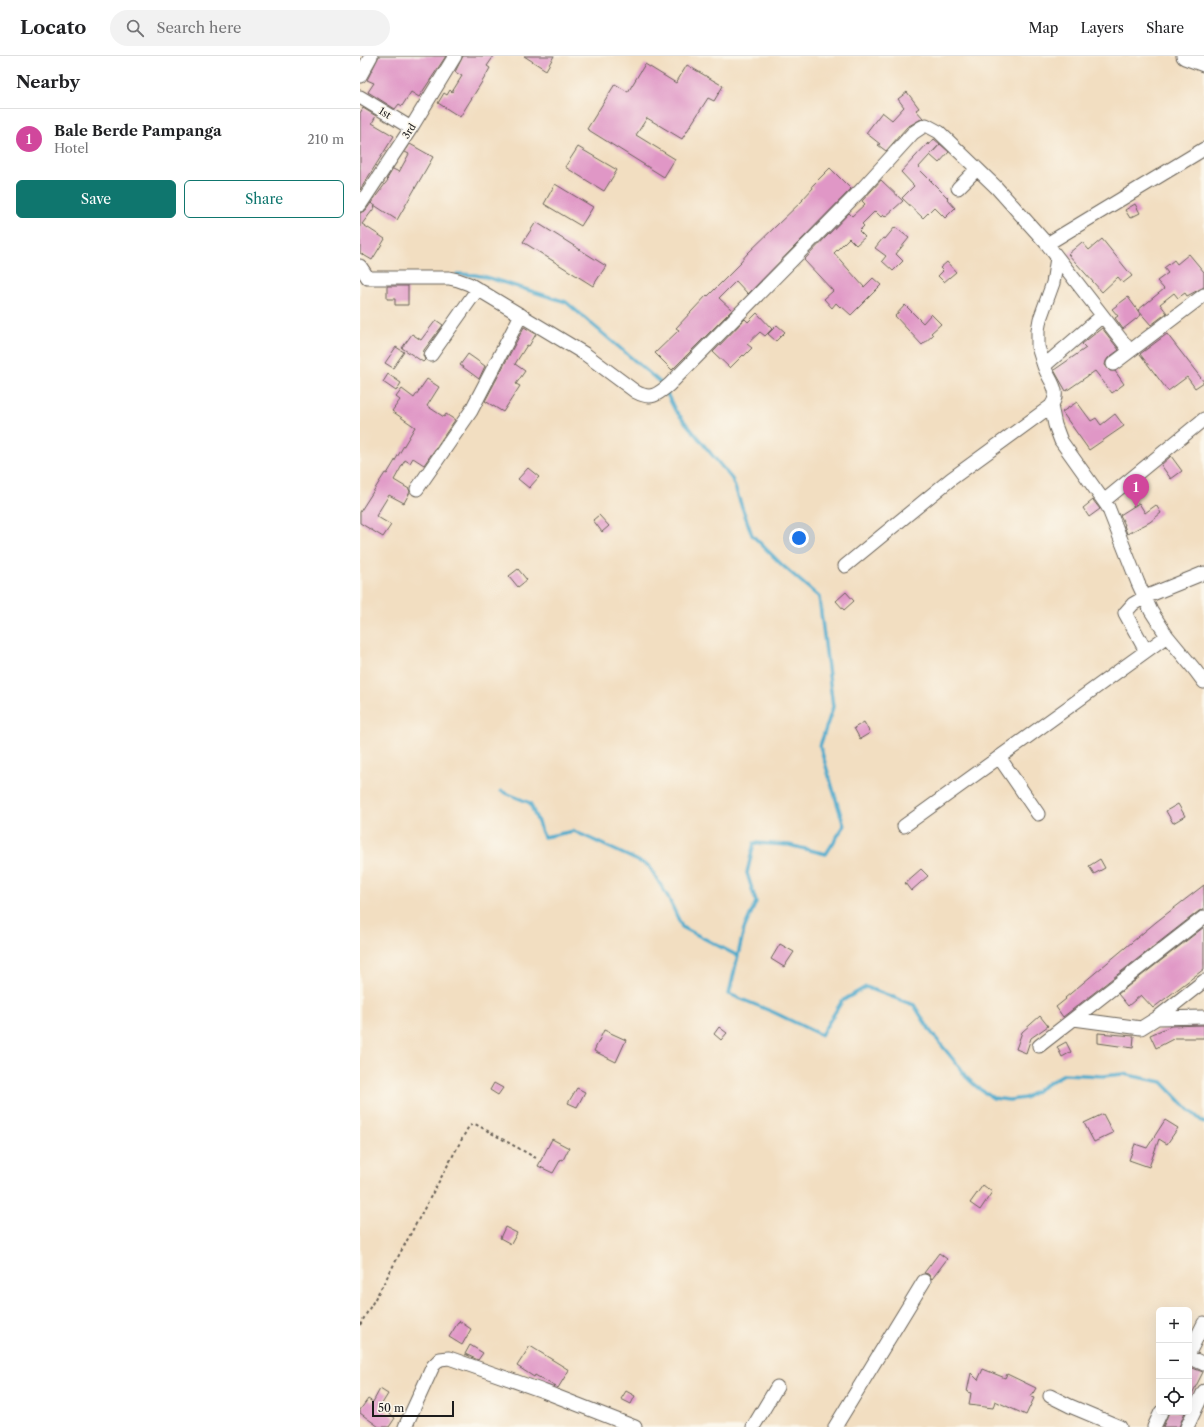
<!DOCTYPE html>
<meta charset="utf-8">
<style>
body{margin:0;font-family:"Libre Caslon Text",serif;background:#f2f2f2;color:#202124}
.controls{position:absolute;right:12px;bottom:12px;display:grid;overflow:hidden;border-radius:6px;box-shadow:0 4px 16px #0002}
.controls button{width:36px;height:36px;display:grid;place-items:center;padding:0;border:0;border-bottom:1px solid #e0e0e0;background:#fff;color:#202124;font:20px sans-serif}
.scale{position:absolute;left:12px;bottom:10px;width:82px;box-sizing:border-box;padding-left:4px;border:2px solid #1c1c1c;border-top:0;font-size:11px;line-height:14px;white-space:nowrap;color:#1c1c1c;-webkit-text-stroke:3px #fbf7ec;paint-order:stroke}
.you{position:absolute;left:439px;top:482px;width:14px;height:14px;margin:-10px;border:3px solid #fff;border-radius:50%;background:#1a73e8;box-shadow:0 0 0 6px #1a73e833}
.badge{display:grid;place-items:center;width:26px;height:26px;border-radius:50%;background:#0f766e;color:#fff;font-size:13px;font-weight:700}
.pin{position:absolute;translate:-50% -33px;filter:drop-shadow(0 1px 2px #0008)}
.pin::after{content:'';position:absolute;top:21px;width:14px;height:12px;background:inherit;clip-path:polygon(0 0,100% 0,50% 100%)}
.list{margin:0;padding:0;list-style:none}
h2{display:flex;justify-content:space-between;align-items:center;height:52px;margin:0;padding:0 16px;font-size:17px}
h2 small{font-size:13px;font-weight:400;color:#757577}
.list li{display:grid;grid-template-columns:26px 1fr auto;gap:12px;align-items:center;box-sizing:border-box;height:60px;padding:0 16px;border-top:1px solid #e0e0e0}
.list b{display:block;font-size:15px;white-space:nowrap}
.list p{margin:0;font-size:13px;white-space:nowrap;color:#757577}
.list em{font-size:13px;font-style:normal;color:#757577}
.actions{display:flex;gap:8px;padding:12px 16px}
.actions a{flex:1;padding:9px 0;border:1px solid #0f766e;border-radius:6px;text-align:center;font-size:14px;color:#0f766e}
.actions .main{background:#0f766e;color:#fff}
.icon{flex:none;width:22px;height:22px;fill:none;stroke:currentColor;stroke-width:2;stroke-linecap:round;stroke-linejoin:round}
.map{position:relative;flex:none;width:844px;height:1371px;overflow:hidden}
header{display:flex;align-items:center;gap:24px;box-sizing:border-box;height:56px;padding:0 20px;background:#fff;border-bottom:1px solid #e0e0e0}
header strong{font-size:19px}
nav{display:flex;gap:22px;margin-inline-start:auto;font-size:14px}
.search{width:280px;height:36px;background:#f2f2f2;display:flex;align-items:center;gap:10px;box-sizing:border-box;padding:0 14px;border-radius:22px;color:#757577;font-size:15px}
main{display:flex}
aside{flex:1;background:#fff}
.map>svg:first-child{display:block}
</style>
<header>
<strong>Locato</strong>
<div class="search"><svg class="icon" aria-label="search" viewBox="0 0 24 24"><circle cx="10" cy="10" r="6"/><path d="M15 15l6 6"/></svg>Search here</div>
<nav><a>Map</a><a>Layers</a><a>Share</a></nav>
</header>
<main>
<aside>
<h2>Nearby<small></small></h2>
<ul class="list">
<li><span class="badge" style="background:#d1479c">1</span><div><b>Bale Berde Pampanga</b><p>Hotel</p></div><em>210 m</em></li>
</ul>
<div class="actions"><a class="main">Save</a><a>Share</a></div>
</aside>
<div class="map">
<svg width="844" height="1371" viewBox="0 0 844 1371">
<rect width="100%" height="100%" fill="#fbf7ec"/>
<filter id="ink" filterUnits="userSpaceOnUse"><feTurbulence type="fractalNoise" baseFrequency=".025" numOctaves="2"/><feDisplacementMap in="SourceGraphic" scale="8" xChannelSelector="R" yChannelSelector="G"/><feConvolveMatrix kernelMatrix="1 2 1 2 8 2 1 2 1" color-interpolation-filters="sRGB"/></filter>
<filter id="wash" filterUnits="userSpaceOnUse"><feTurbulence type="fractalNoise" baseFrequency=".012" numOctaves="4" result="noise"/><feDisplacementMap in="SourceGraphic" scale="16" xChannelSelector="R" yChannelSelector="G"/><feGaussianBlur stdDeviation="0.9" result="paint"/><feColorMatrix in="noise" values="0 0 0 0 0 0 0 0 0 0 0 0 0 0 0 0 0 1.4 0 .05"/><feComposite in="paint" operator="in"/></filter>
<g filter="url(#wash)">
<rect width="100%" height="100%" fill="#f2dec1"/>
<g fill="none" stroke-linecap="round" stroke-linejoin="round">
<path stroke="#4faacc" stroke-width="3.5" d="M97,218l18,1 11,2 80,25 96,82 1,2
M306,336l9,18 57,69 20,56 30,30 37,32 14,110 -13,39 24,80 -18,28 -37,-9 -35,-2 -7,30 9,29 -12,27 -15,65 44,18 48,23 21,-34 24,-14 48,18 17,27 25,31 10,14 12,11 15,10 16,2 16,-2 25,-16 14,-8 39,2 20,-2 39,8 26,27 16,14
M141,735l29,12 14,34 30,-6 75,35 19,31 14,30 56,29"/>
</g>
<g id="blocks">
<path fill="#e097c6" d="M19,0h67l-27,41 -8,-5 -9,14 -3,-2 -4,5 -27,-17 6,-9 -7,-3z
M103,0h31l-7,10 3,2 -5,9 -25,40 -22,-14 6,-10 3,2 3,-5 2,2 10,-16 -7,-4z
M164,0h30l-8,14z
M285,8l31,19 11,-18 36,21 -9,15 -6,-3 -26,41 -35,-21 -11,17 39,24 -11,18 -77,-48 28,-45 13,8z
M547,36l12,16 -3,2 7,8 -16,9 -21,24 -8,-6 2,-1 -14,-11 16,-21 10,8 12,-13 -6,-8z
M3,52l13,8 -4,7 22,13 -34,54v-77z
M574,83l6,5 -22,24 30,30 -1,1 8,9 -10,10 -11,-11 -11,11 -21,-20 12,-12 -13,-14 27,-29 1,2z
M50,88l23,13 -36,63 -26,-17 17,-23 -1,-1 6,-10 6,3 10,-18 -4,-2z
M580,88l9,8 -10,11 -9,-8z
M218,91l39,23 -13,21 -39,-24z
M470,112l21,21 -103,105 -12,-13 -17,17 13,12 -60,60 -17,-17 24,-23 -3,-2 31,-33 1,1 33,-33 -1,-1 8,-9 55,-53h-1l11,-12 -1,-2z
M521,124l22,21 -18,16 -2,-2 -2,2 -6,-6 -13,13 2,2 -5,5 6,6 -9,8 -7,-7 -15,15 30,34 9,-9 8,7 -30,30 -10,-9 -1,1 -4,-4 -4,5 -8,-9 9,-8 -29,-31 45,-47 3,3 13,-12 -3,-3z
M195,128l38,23 -12,19 -37,-22z
M11,147l4,4 -13,17 23,15 -13,21 -12,-7v-40l6,-3z
M775,148l5,9 -10,5 -5,-8z
M176,166l70,44 -13,20 -70,-44z
M535,171l14,11 -13,16 7,7 -10,10 -11,-10 4,-5 -11,-8 8,-10 2,1z
M742,183l30,37 -9,7 -5,-6 -16,15 -34,-38 14,-12 7,8z
M829,198l15,18v15l-17,9 -2,-3 -7,5 -4,-5 -14,11 7,9 -16,12 -13,-15 26,-21 -7,-8 11,-8 -4,-5 10,-8 3,4z
M587,206l9,10 -12,10 -6,-6 5,-5 -3,-3z
M27,230h21v19h-13v-6h-8z
M768,241l13,18 -18,14 -8,-11 3,-2 -6,-7z
M545,249l18,18 8,-9 10,10 -10,9 2,2 -11,10 -27,-29z
M397,257l15,16 -7,7 -5,-4 -13,12 5,4 -8,8 -1,-1 -13,13 -17,-16 32,-33 3,3z
M76,264l7,5 -19,25 -1,5 2,5 -2,2 -21,-14 10,-14 9,6z
M417,269l8,7 -9,9 -8,-7z
M164,271l12,7 -7,12 -2,-1 -12,19 10,7 -9,13 4,2 -17,26 -18,-11z
M742,272l17,22 -11,8 -2,3 -1,4 5,6h5l9,13 -12,9 -17,-22 -29,20 -12,-21 32,-22 -4,-4z
M807,278l37,48 -9,6 -8,-11 -19,14 -28,-37z
M36,291l8,5 -11,16 -8,-5z
M108,298l17,12 -6,13 -19,-14z
M28,318l13,9 -5,8 -13,-9z
M67,323l12,8 -12,19 17,11 2,-3 9,6 -31,45 -11,-7 -3,5 -5,-3 -11,20 15,9 1,3 -6,11 -15,-8 -13,21 15,9 -8,12 -23,-14v-11l25,-39 2,1 28,-47 -23,-16 8,-11 -4,-3 6,-8 12,9z
M717,346l14,19 5,-3 5,7 14,-11 9,12 -35,24 -27,-38z
M811,400l11,15 -11,8 -10,-14z
M168,412l11,9 -10,11 -11,-9z
M733,444l7,9 -11,8 -6,-9z
M779,447l6,10 11,-8 5,8 -11,9 -23,12 -3,-9h1l-5,-10z
M239,459l10,11 -7,6 -9,-12z
M158,513l9,11 -9,7 -9,-11z
M486,536l8,9 -10,9 -8,-9z
M504,666l6,11 -10,6 -6,-11z
M818,748l7,12 -12,7 -7,-12z
M740,803l5,9 -11,6 -5,-8z
M561,813l7,7 -17,15 -6,-8z
M844,829v24l-5,2 -136,106 -7,-10 10,-8 -1,-1 91,-76z
M844,871v42l-51,39 -12,-13 -6,5v-1v1l-7,6 -10,-12z
M420,888l14,8 -10,15 -13,-8z
M680,960l8,10 -17,12 -5,15 -10,-4 6,-17z
M844,969v13h-29l-19,10 -6,-13 21,-9z
M359,971l8,6 -6,7 -7,-6z
M244,974l22,10 -10,22 -22,-11z
M738,977l36,3 -1,12 -35,-5z
M706,986l5,10 -9,5 -5,-10z
M134,1027l9,5 -5,7 -8,-5z
M217,1032l8,4 -8,15 -9,-4z
M743,1058l10,19 -19,9 -10,-19z
M805,1064l13,8 -11,16 -8,-5 -10,28 -20,-7 6,-16 12,4z
M192,1083l17,9 -6,12 -2,-1 -8,14 -15,-7z
M623,1129l9,7 -12,18 -10,-7z
M145,1171l12,6 -6,11 -11,-6z
M579,1197l8,6 -15,20 -4,-5 -4,-1z
M99,1265l12,8 -9,16 -13,-8z
M110,1289l13,8 -5,7 -13,-6z
M170,1290l39,24 -11,18 -23,-13 -1,2 -17,-11z
M830,1311l13,5 -14,28v-30z
M623,1313l22,9 2,-4 29,14 -5,9 3,1 -8,17 -31,-14 -2,7 -24,-3 2,-12 -4,-1 4,-19 7,7z
M20,1333l8,5 -8,13 15,11 -6,9h-10l-19,-14v-3l8,-11 5,3z
M266,1335l9,5 -4,8 -10,-5z
M809,1356h16l-6,15h-16z"/>
</g>
</g>
<g filter="url(#ink)">
<use href="#blocks" fill-opacity="0" stroke="#676056" stroke-width="1"/>
<g fill="none" stroke-linecap="round" stroke-linejoin="round">
<g stroke="#676056" stroke-width="15">
<path id="minor" d="M0,20l11,-20
M0,41l51,31
M598,132l19,-19
M0,149l51,-77 44,-72
M687,188l83,107
M0,210l8,12h81l9,2 11,4 116,70 51,38c15,8 21,3 33,-7l193,-196 51,-56 9,-6 4,-2 13,7 57,55 51,57 157,-95
M742,260l-58,50c5,15 18,24 7,40l4,19 6,16 47,66 30,76 13,28 16,25 28,34 9,12
M71,299l46,-65
M753,308l91,-69
M684,310l-6,-19v-17l2,-11 13,-36 4,-25
M57,433l54,-78 50,-96
M745,444l99,-81
M485,510l106,-87 100,-73
M786,595l-21,-38 8,-9 12,-7 59,-24
M639,701l39,57
M544,770l263,-190
M797,962l47,-1
M714,963l67,9 16,-10 47,-37
M679,990l165,-129
M829,1297l15,-30
M829,1301l15,7
M690,1340l20,10 50,21
M45,1371l28,-61 7,-7 9,-1 94,33 92,36
M393,1371l24,-40
M475,1371l89,-146
M794,1371l7,-15
M827,1371l17,-36"/>
</g>
<g stroke="#676056" stroke-width="19">
<path id="major" d="M825,0l19,7"/>
</g>
<path stroke="#676056" stroke-width="2" stroke-dasharray="3 3" stroke-linecap="butt" d="M0,1269l25,-44 84,-155 5,-2 3,1 59,33"/>
<use href="#minor" stroke="#fff" stroke-width="13"/>
<use href="#major" stroke="#fff" stroke-width="17"/>
</g>
</g>
<g text-anchor="middle" dominant-baseline="central" stroke-width="3.5" stroke-linejoin="round" paint-order="stroke">
<g font-size="10" fill="#1c1c1c" stroke="#fbf7ec">
<text transform="translate(25 57) rotate(32)">1st</text>
<text transform="translate(49 75) rotate(-57)">3rd</text>
</g>
</g>
</svg>
<div class="controls">
<button>+</button>
<button>−</button>
<button><svg class="icon" aria-label="locate" viewBox="0 0 24 24"><circle cx="12" cy="12" r="6"/><path d="M12 2v4M12 18v4M2 12h4M18 12h4"/></svg></button>
</div>
<div class="scale">50 m</div>
<div class="you"></div>
<div class="pin badge" style="left:776px;top:451px;background:#d1479c">1</div>
</div>
</main>
